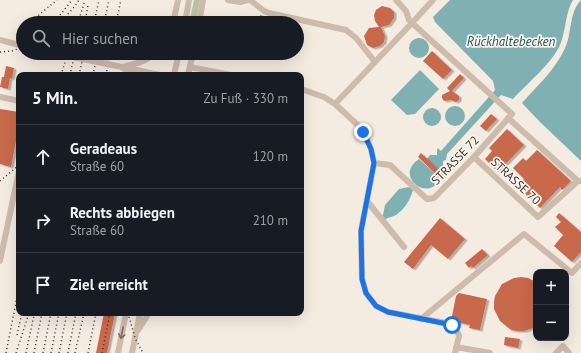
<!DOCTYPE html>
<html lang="de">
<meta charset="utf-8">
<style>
body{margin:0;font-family:"PT Sans",sans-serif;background:#20242c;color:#f1f3f6}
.controls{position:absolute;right:12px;bottom:12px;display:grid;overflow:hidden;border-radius:8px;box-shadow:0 4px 16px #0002}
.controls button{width:36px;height:36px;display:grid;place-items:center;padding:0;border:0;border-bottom:1px solid #363941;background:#171b24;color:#f1f3f6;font:20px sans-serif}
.stop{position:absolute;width:12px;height:12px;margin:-9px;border:3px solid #1a73e8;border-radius:50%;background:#fff}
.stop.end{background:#1a73e8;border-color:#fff;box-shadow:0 1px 4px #0008}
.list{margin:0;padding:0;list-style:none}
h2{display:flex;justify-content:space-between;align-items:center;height:52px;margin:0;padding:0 16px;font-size:17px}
h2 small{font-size:13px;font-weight:400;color:#9ea1a6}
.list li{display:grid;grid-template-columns:26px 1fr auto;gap:12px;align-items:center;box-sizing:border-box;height:64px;padding:0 16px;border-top:1px solid #363941}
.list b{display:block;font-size:15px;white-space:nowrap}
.list p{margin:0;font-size:13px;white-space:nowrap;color:#9ea1a6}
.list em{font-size:13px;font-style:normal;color:#9ea1a6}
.icon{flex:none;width:22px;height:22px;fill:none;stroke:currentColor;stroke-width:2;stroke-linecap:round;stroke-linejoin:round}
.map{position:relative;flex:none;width:581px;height:353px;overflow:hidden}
.search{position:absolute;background:#171b24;box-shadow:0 4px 16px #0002;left:16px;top:16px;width:288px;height:44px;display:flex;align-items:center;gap:10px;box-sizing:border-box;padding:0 14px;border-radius:22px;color:#9ea1a6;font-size:15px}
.panel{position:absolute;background:#171b24;box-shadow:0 4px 16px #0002;left:16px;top:72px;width:288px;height:244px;border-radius:8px}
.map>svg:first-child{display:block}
</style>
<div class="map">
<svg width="581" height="353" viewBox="0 0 581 353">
<defs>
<filter id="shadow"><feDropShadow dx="2.5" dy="1.5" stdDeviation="0" flood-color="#0004"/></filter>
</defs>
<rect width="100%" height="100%" fill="#f4ebe1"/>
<path fill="#b8c4a0" d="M194,0h6l-4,23h-7z"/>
<path fill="#7fb0b2" d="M450,0h123c-8,13 -7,31 -13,45 -8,18 -33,39 -47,54l-12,-4 -54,59 -1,6 -3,1v6l-3,4 -13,-12 3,-4h7v-5l1,-2 3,3 54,-61 -2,-9 -58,-59 -2,-5z
M581,0v161l-41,-39 -18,-19c15,-17 35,-35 44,-57 6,-15 3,-33 15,-46z
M409 48a10 10 0 1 1 20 0a10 10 0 1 1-20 0Z
M420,70l19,19 -24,25 -8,1 -16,-15z
M445 116a10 10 0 1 1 20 0a10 10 0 1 1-20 0Z
M423 117a9 9 0 1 1 18 0a9 9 0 1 1-18 0Z
M419,159l21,19c-11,26 -47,-2 -21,-19z
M409,187l4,3c-3,10 -8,19 -17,25 -4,2 -8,2 -12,5l-3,-4 2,-1 2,-10 14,-16z"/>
<path fill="#c8694b" filter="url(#shadow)" d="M382,6l8,2 4,4v6l-5,7 -8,2 4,9 -1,6 -4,4 -7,2 -6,-3 -3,-9 5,-8 10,-1 -4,-6 -1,-6 2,-5z
M260,15l11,3 1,5h-13z
M432,51l20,19 -9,9 -20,-18z
M98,53h10l-1,6 -7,-1z
M6,66l8,2 -2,11 -2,-1 -2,11 -8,-2 2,-10h2z
M460,74l4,4 -12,13 7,5v4l-3,2 -5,-2 -7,1 -2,-3v-3l8,-4 -3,-3z
M0,109l19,3v14l-8,41 -11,-3z
M491,114l6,5 -11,12 -6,-5z
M507,129l17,16 -26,27 -13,-13 7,-8 -3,-3z
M537,150l34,31 -9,9 -2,-3 -20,21 -23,-22 7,-7 -11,-11 10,-10 3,3z
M421,153l23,22 -3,4 -23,-22z
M559,213l22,19v20l-9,10 -18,-16 9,-11 -8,-8 6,-5 -5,-5z
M440,218l25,21 -17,20 -17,-14 -18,24 -9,-7z
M482,249l6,6 -15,13 -2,-2 -2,2 -4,-5z
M521,277l7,1 8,4v45l-12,4h-7l-6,-1 -11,-9 -6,-12v-7l1,-6 7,-12 12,-6z
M459,293l28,6 -7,31 -11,-2 1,-3 -19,-4 5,-25z
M104,313h11l-8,40h-11z
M505,337l15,2 -2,9 -14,-3z"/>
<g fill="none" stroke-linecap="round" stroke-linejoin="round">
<path stroke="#cdbbac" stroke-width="6" d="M228,0l12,2 8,-2
M250,0l14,11 5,2 77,17 10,8 19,24
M396,0l10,11 3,9 3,3 21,-23
M173,23l5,-23
M185,23l4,-23
M199,23l4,-23
M0,40l23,6
M122,67l38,8
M123,67c12,-3 24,-6 33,-14
M190,67l41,8
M123,68l9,7
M174,75l5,-22
M188,75l5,-22
M301,89l23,8 11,7 25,23 7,12 4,10 3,14 -13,68 1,48 4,14 10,13 12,6 58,11 10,5 3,8 -4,17
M0,97l19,4
M335,104l77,-81 100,91 -38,43 -40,41 -7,1 -37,-34 -16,-2
M508,118l70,63h3
M474,157l64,60 40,-36
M367,201l37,46
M0,261l19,-90
M421,319l103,-85 48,39 9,-10
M138,330l11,-17
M456,347l34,6
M118,353l8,-40
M132,353l8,-40
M556,353l7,-7 6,7"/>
<path stroke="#3b302b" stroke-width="1.5" stroke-dasharray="1 3" stroke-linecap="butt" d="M29,23l28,-23
M51,23l10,-9 11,-14
M60,23l15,-17 4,-6
M78,23l7,-23
M85,23l3,-18
M94,23l5,-23
M104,23l5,-23
M116,23l5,-23
M18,30l5,-3
M0,52l12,-1 11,-4
M61,75l7,-22
M70,75l5,-22
M79,75l5,-22
M93,75l5,-22
M106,75l4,-22
M0,181l19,-16
M128,313l7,25 8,15
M17,335l5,-22
M6,353l13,-66
M16,353l13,-40
M26,353l8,-38
M34,353l8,-40
M43,353l8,-40
M51,353l8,-40
M59,353l8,-40
M68,353l8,-40
M75,353l9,-40
M88,353l8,-40
M102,353l8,-40"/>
<path stroke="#cdbbac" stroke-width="6" d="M53,53l69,14"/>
</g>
<defs><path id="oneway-shaft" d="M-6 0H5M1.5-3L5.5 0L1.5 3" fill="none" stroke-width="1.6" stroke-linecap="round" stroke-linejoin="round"/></defs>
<use stroke="#7d6f65" href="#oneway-shaft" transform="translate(122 333) rotate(101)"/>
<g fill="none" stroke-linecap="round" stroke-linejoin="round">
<path stroke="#1a73e8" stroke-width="5" d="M363,132l8,17 3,14 -13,68 1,48 4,14 10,13 12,6 64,13"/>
</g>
<g text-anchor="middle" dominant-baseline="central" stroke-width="3.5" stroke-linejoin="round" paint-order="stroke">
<g font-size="12" fill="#3b302b" stroke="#fbf5ee">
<text transform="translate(455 160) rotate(-46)">STRASSE 72</text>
<text transform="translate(516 181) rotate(43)">STRASSE 70</text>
</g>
<g font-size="13" font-style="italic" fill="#1f5a5e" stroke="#fbf5ee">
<text x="511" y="41">Rückhaltebecken</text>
</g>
</g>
</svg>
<div class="controls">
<button>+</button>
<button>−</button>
</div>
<div class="stop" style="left:452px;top:325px"></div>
<div class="stop end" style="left:363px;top:132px"></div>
<div class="search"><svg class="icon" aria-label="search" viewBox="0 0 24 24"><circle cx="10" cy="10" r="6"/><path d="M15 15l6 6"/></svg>Hier suchen</div>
<section class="panel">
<h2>5 Min.<small>Zu Fuß · 330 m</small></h2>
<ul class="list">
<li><svg class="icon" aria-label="ahead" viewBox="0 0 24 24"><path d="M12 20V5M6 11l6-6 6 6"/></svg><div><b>Geradeaus</b><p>Straße 60</p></div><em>120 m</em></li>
<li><svg class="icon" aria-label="right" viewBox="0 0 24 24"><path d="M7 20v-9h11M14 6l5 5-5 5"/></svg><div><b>Rechts abbiegen</b><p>Straße 60</p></div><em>210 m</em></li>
<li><svg class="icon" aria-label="arrive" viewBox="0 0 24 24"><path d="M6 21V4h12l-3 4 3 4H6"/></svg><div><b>Ziel erreicht</b></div></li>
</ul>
</section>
</div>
